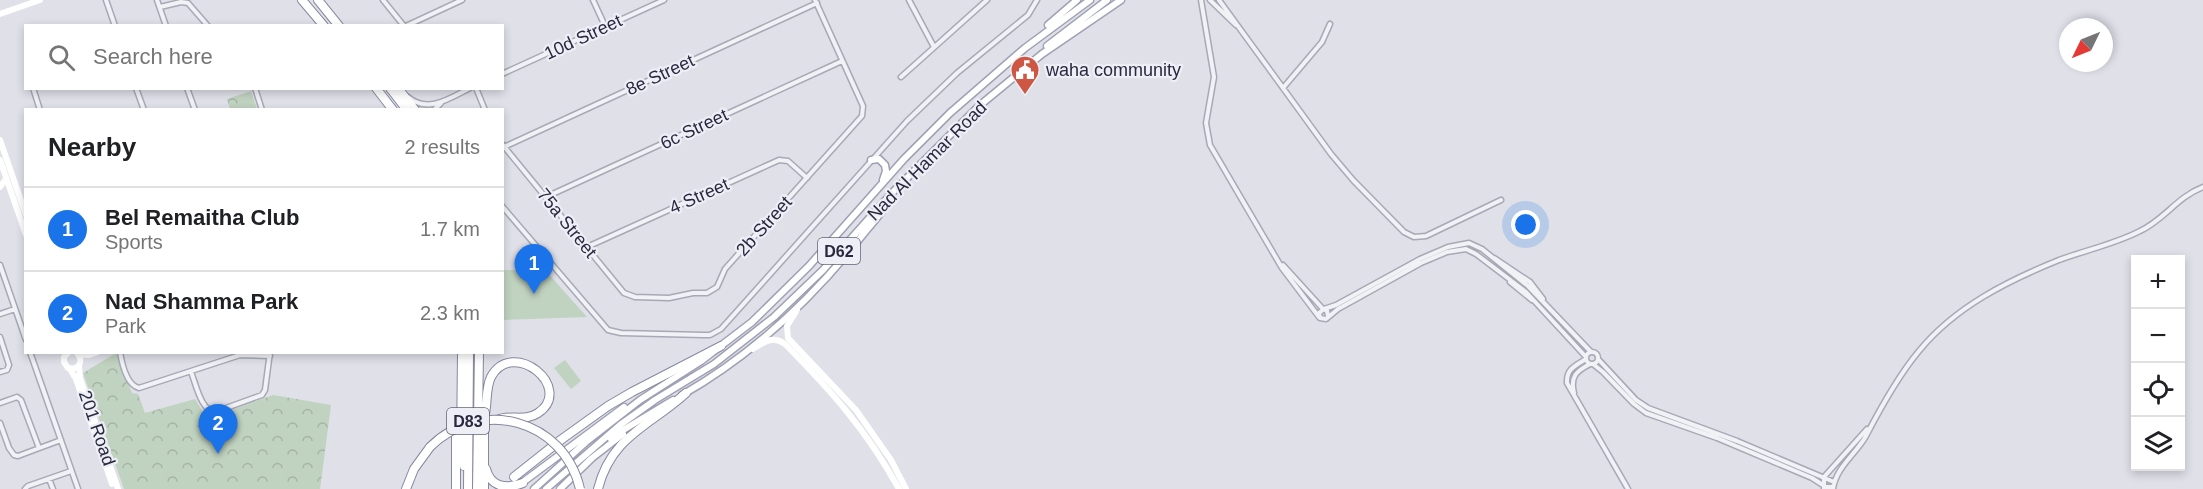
<!DOCTYPE html>
<meta charset="utf-8">
<style>
body{margin:0;font-family:Arial,sans-serif;background:#f6f6f6;color:#202124}
.controls{position:absolute;right:18px;bottom:18px;display:grid;overflow:hidden;border-radius:0px;box-shadow:0 3px 9px #0003}
.controls button{width:54px;height:54px;display:grid;place-items:center;padding:0;border:0;border-bottom:2px solid #e0e0e0;background:#fff;color:#202124;font:30px sans-serif}
.compass{position:absolute;left:2059px;top:18px;width:54px;height:54px;border-radius:50%;background:#fff;box-shadow:0 3px 9px #0003;rotate:227deg}
.you{position:absolute;left:1526px;top:225px;width:21px;height:21px;margin:-15px;border:4px solid #fff;border-radius:50%;background:#1a73e8;box-shadow:0 0 0 9px #1a73e833}
.badge{display:grid;place-items:center;width:39px;height:39px;border-radius:50%;background:#1a73e8;color:#fff;font-size:20px;font-weight:700}
.pin{position:absolute;translate:-50% -50px;filter:drop-shadow(0 2px 3px #0008)}
.pin::after{content:'';position:absolute;top:32px;width:21px;height:18px;background:inherit;clip-path:polygon(0 0,100% 0,50% 100%)}
.list{margin:0;padding:0;list-style:none}
h2{display:flex;justify-content:space-between;align-items:center;height:78px;margin:0;padding:0 24px;font-size:26px}
h2 small{font-size:20px;font-weight:400;color:#757577}
.list li{display:grid;grid-template-columns:39px 1fr auto;gap:18px;align-items:center;box-sizing:border-box;height:84px;padding:0 24px;border-top:2px solid #e0e0e0}
.list b{display:block;font-size:22px;white-space:nowrap}
.list p{margin:0;font-size:20px;white-space:nowrap;color:#757577}
.list em{font-size:20px;font-style:normal;color:#757577}
.icon{flex:none;width:33px;height:33px;fill:none;stroke:currentColor;stroke-width:2;stroke-linecap:round;stroke-linejoin:round}
.map{position:relative;flex:none;width:2203px;height:489px;overflow:hidden}
.search{position:absolute;background:#fff;box-shadow:0 3px 9px #0003;left:24px;top:24px;width:480px;height:66px;display:flex;align-items:center;gap:15px;box-sizing:border-box;padding:0 21px;border-radius:0px;color:#757577;font-size:22px}
.panel{position:absolute;background:#fff;box-shadow:0 3px 9px #0003;left:24px;top:108px;width:480px;height:246px;border-radius:0px}
.map>svg:first-child{display:block}
</style>
<div class="map">
<svg width="2203" height="489" viewBox="0 0 2203 489">
<defs>
<pattern id="park-crowns" width="20" height="18" patternUnits="userSpaceOnUse" patternTransform="scale(1.5)"><rect width="20" height="18" fill="#c0d2c0"/><path d="M2 6a3 3 0 1 1 6 0M12 15a3 3 0 1 1 6 0" fill="none" stroke="#a5b4a6"/></pattern>
</defs>
<rect width="100%" height="100%" fill="#dfe0e8"/>
<path fill="#c0d2c0" d="M503,270h42l42,47 -84,3z
M565,360l16,21 -10,8 -17,-21z"/>
<path fill="url(#park-crowns)" d="M251,91l6,18h-27l-3,-10z
M116,353l16,40 6,1 7,19 50,-14 12,20 66,-24 58,10 -11,84h-196l-41,-116z"/>
<g fill="none" stroke-linecap="round" stroke-linejoin="round">
<g stroke="#a8a9b5" stroke-width="7">
<path id="street" d="M106,0l9,26
M157,0l9,26
M383,0l21,26
M593,0l12,26
M909,0l25,47
M1201,0l13,77 -8,46 4,22 72,123 37,49
M1210,0l26,25
M1219,0l112,154 22,26 51,52 10,5 12,-1 75,-36
M160,7l21,-5 7,1 20,23
M406,26l56,-26
M502,74l162,-74
M901,77l86,-77
M33,88l7,22
M136,88l8,22
M187,88l8,22
M255,88l7,22
M476,88l9,22
M1283,88l39,-46 8,-18
M408,97c20,17 42,1 62,-9
M434,110l7,-7
M502,144l122,149 11,4 34,1 24,-5h14l10,-6 8,-18 137,-153 1,-10 -48,-106
M504,147l313,-144
M546,197l296,-136
M502,206l106,124 13,3 82,2h7l11,-6 186,-208 50,-48 71,-58 9,-15
M587,247l192,-87 9,1 19,17
M1494,258l36,24 13,17
M0,265l26,75
M1283,265l40,44
M1510,282l22,18
M1324,309l12,-4 84,-46 28,-12 21,-4 13,6 46,37 63,66
M0,314l15,-5
M1328,316l-1,-5 -3,-2 -5,4 1,5 6,1 12,-10 83,-46 26,-11 19,-3 10,5 50,38 60,65
M0,337l9,28 -2,5 -7,2
M30,352l48,137
M120,352c2,12 7,33 19,36l101,-33 30,1
M1586 358a6 6 0 1 1 12 0a6 6 0 1 1-12 0Z
M1586,359c-10,6 -20,10 -19,24l61,106
M1598,359l38,41 12,8 89,33 97,41
M1593,364l10,8 31,32 12,9 71,25 95,40 14,9h7
M191,372c5,12 10,39 24,40l47,-17 3,-5 5,-38
M1574,393c-4,-16 2,-22 16,-29
M0,403l17,-6 4,3 18,48
M0,423l9,25 5,7 4,1 43,-16
M49,479l4,10
M25,489l3,-3 43,-15
M1824,489v-12l43,-48
M1833,489c3,-22 23,-35 33,-53 15,-29 32,-60 53,-85 36,-44 88,-70 140,-91 27,-10 56,-16 81,-29 24,-11 37,-34 63,-44"/>
</g>
<g stroke="#9ea0b4" stroke-width="9">
<path id="primary" d="M1048,25l29,-25
M1047,46l60,-46
M871,160l8,-1 6,6 1,6 -3,9
M682,395c70,-40 129,-95 179,-158 9,-12 21,-23 28,-37
M610,438l63,-38
M519,485l105,-78
M534,489l52,-47 54,-42 61,-39 51,-39 57,-56 95,-107 46,-46 75,-65 65,-48
M546,489l74,-64 35,-25 59,-36 60,-47 49,-47 68,-76 88,-88 63,-52 79,-54
M560,489l32,-31 31,-24"/>
</g>
<g stroke="#86899f" stroke-width="10">
<path id="highway" d="M302,0l22,26
M318,0l21,26
M376,88l17,22
M390,88l17,22
M398,88l17,22
M462,352l-1,97 3,17
M484,416v73
M484,418c4,-13 1,-29 7,-41 22,-40 84,11 47,36 -13,9 -28,1 -41,7
M456,437v52
M486,469c5,19 21,20 37,14
M514,477l48,-38 46,-33 24,-14 89,-46
M406,489l8,-20 16,-22
M468,489l1,-137
M477,489l2,-137
M598,489c13,-53 52,-63 88,-96"/>
</g>
<use href="#street" stroke="#f1f2f6" stroke-width="4"/>
<path stroke="#fff" stroke-width="6" d="M0,14l40,-14
M0,140l26,75
M0,160l26,75
M0,187l6,-8
M797,310l-10,16 1,12 68,72 35,50 15,29
M753,349c11,-7 20,-14 32,-5 47,48 81,85 114,145
M69,352l-5,5v5l4,6c11,3 17,-8 8,-16
M78,354l11,1 9,-3
M79,366l1,12 38,111
M70,369l6,10 36,105"/>
<use href="#primary" stroke="#fff" stroke-width="6"/>
<use href="#highway" stroke="#fff" stroke-width="8"/>
<g stroke="#86899f" stroke-width="10" stroke-linecap="butt">
<path id="highway-bridge" d="M430,447c50,-50 134,-28 150,42"/>
</g>
<use href="#highway-bridge" stroke="#fff" stroke-width="8"/>
</g>
<defs>
<g id="civic-pin" transform="scale(1.5)"><path d="M0 17L-7.5 6A9.5 9.5 0 1 1 7.5 6Z" fill="#cd5743" stroke="#eeeff6"/><path d="M-.6-6.5H3V-4.5H.6V-3L4-1V1h2V6H-6V1h2V-1L-.6-3ZM-1.2 2.5V6h2.4V2.5Z" fill="#fff"/></g>
</defs>
<g fill-rule="evenodd">
<use href="#civic-pin" x="1025" y="70"/>
</g>
<g text-anchor="middle" dominant-baseline="central" stroke-width="4.5" stroke-linejoin="round" paint-order="stroke">
<g fill="#eeeff6" stroke="#636476" stroke-width="1.5">
<rect x="818" y="238" width="42" height="26" rx="4.5"/>
<rect x="447" y="408" width="42" height="26" rx="4.5"/>
</g>
<g font-size="16" font-weight="bold" fill="#28293f">
<text x="839" y="251">D62</text>
<text x="468" y="421">D83</text>
</g>
<g font-size="18" fill="#28293f" stroke="#eeeff6">
<text transform="translate(583 37) rotate(-25)">10d Street</text>
<text transform="translate(660 75) rotate(-25)">8e Street</text>
<text transform="translate(694 129) rotate(-25)">6c Street</text>
<text transform="translate(927 161) rotate(-45)">Nad Al Hamar Road</text>
<text transform="translate(699 196) rotate(-24)">4 Street</text>
<text transform="translate(567 223) rotate(51)">75a Street</text>
<text transform="translate(764 226) rotate(-48)">2b Street</text>
<text transform="translate(97 428) rotate(71)">201 Road</text>
</g>
<g font-size="18" fill="#28293f" stroke="#eeeff6" text-anchor="start">
<text x="1046" y="70">waha community</text>
</g>
</g>
</svg>
<div class="controls">
<button>+</button>
<button>−</button>
<button><svg class="icon" aria-label="locate" viewBox="0 0 24 24"><circle cx="12" cy="12" r="6"/><path d="M12 2v4M12 18v4M2 12h4M18 12h4"/></svg></button>
<button><svg class="icon" aria-label="layers" viewBox="0 0 24 24"><path d="M12 4l9 5-9 5-9-5zM3 14l9 5 9-5"/></svg></button>
</div>
<svg class="compass" viewBox="-18 -18 36 36"><path d="M0-13l5 13h-10z" fill="#e53935"/><path d="M0 13l5-13h-10z" fill="#757577"/></svg>
<div class="you"></div>
<div class="pin badge" style="left:534px;top:294px">1</div>
<div class="pin badge" style="left:218px;top:454px">2</div>
<div class="search"><svg class="icon" aria-label="search" viewBox="0 0 24 24"><circle cx="10" cy="10" r="6"/><path d="M15 15l6 6"/></svg>Search here</div>
<section class="panel">
<h2>Nearby<small>2 results</small></h2>
<ul class="list">
<li><span class="badge">1</span><div><b>Bel Remaitha Club</b><p>Sports</p></div><em>1.7 km</em></li>
<li><span class="badge">2</span><div><b>Nad Shamma Park</b><p>Park</p></div><em>2.3 km</em></li>
</ul>
</section>
</div>
